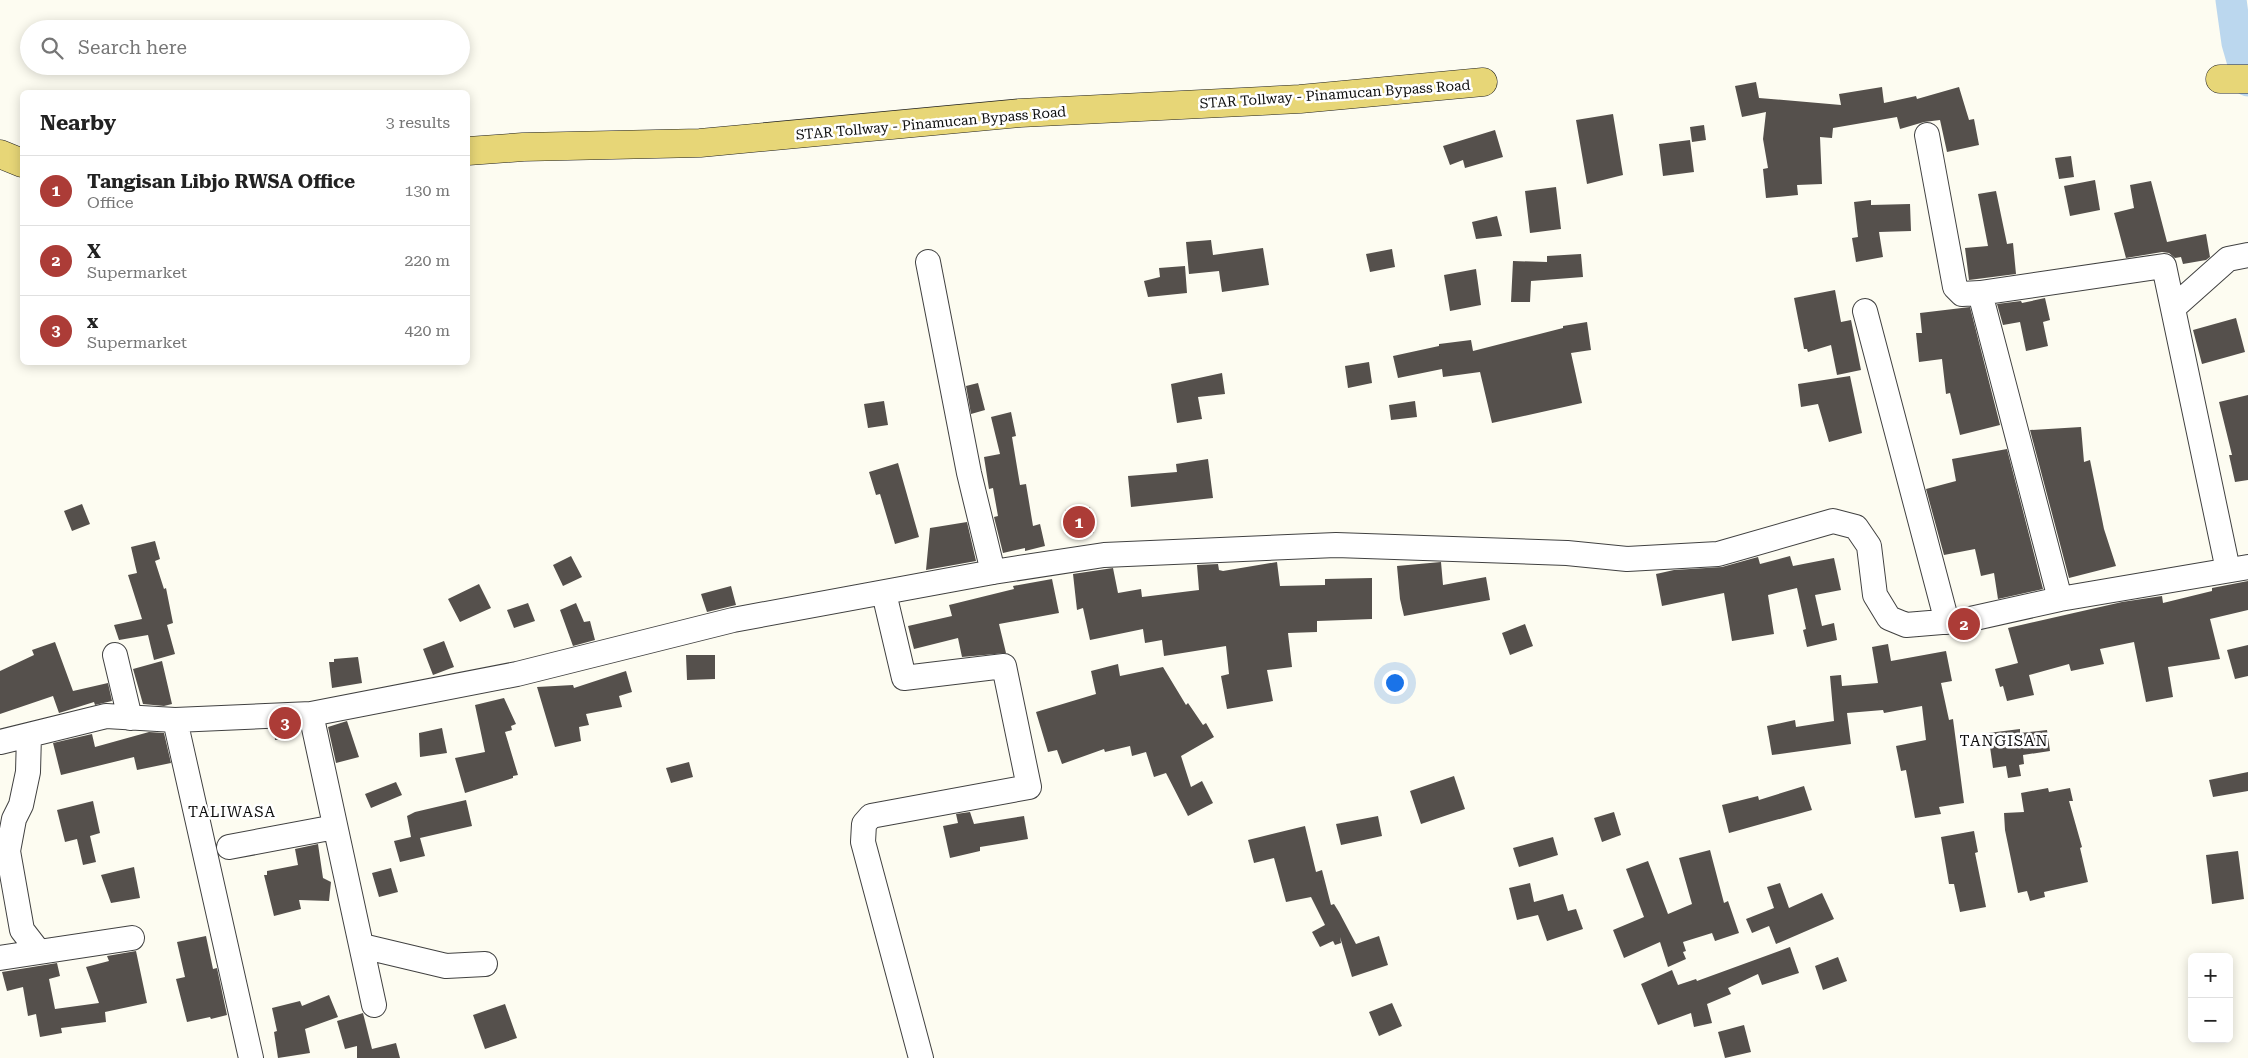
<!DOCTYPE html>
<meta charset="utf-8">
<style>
body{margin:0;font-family:"Roboto Serif",serif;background:#f6f6f6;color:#222}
.controls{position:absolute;right:15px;bottom:15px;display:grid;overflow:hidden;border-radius:8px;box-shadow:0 2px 12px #0003}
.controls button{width:45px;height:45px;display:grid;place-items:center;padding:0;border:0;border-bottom:1px solid #e0e0e0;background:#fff;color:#222;font:25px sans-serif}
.you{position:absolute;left:1394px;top:682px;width:18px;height:18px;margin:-12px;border:4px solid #fff;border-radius:50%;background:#1a73e8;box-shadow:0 0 0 8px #1a73e833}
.badge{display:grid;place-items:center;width:32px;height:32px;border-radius:50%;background:#ac3c37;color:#fff;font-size:16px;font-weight:700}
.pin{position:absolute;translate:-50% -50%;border:2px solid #fff;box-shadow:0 1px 5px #0006}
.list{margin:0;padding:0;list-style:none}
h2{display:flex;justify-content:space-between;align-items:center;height:65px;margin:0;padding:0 20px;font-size:21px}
h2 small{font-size:16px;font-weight:400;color:#767676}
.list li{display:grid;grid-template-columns:32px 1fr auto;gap:15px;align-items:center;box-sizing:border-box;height:70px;padding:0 20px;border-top:1px solid #e0e0e0}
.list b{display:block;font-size:19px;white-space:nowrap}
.list p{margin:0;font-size:16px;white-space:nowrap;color:#767676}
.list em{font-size:16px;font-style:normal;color:#767676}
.icon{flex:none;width:28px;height:28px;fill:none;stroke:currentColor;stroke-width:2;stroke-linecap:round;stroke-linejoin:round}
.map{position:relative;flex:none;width:2248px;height:1058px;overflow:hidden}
.search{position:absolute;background:#fff;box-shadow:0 2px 12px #0003;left:20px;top:20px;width:450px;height:55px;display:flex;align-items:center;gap:12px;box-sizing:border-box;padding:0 18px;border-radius:28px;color:#767676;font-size:19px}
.panel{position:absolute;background:#fff;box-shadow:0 2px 12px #0003;left:20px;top:90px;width:450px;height:275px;border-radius:8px}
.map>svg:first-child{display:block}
</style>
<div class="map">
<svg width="2248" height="1058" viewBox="0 0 2248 1058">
<rect width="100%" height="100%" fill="#fdfcf1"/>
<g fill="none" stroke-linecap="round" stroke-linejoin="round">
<path stroke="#bbd7ee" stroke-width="31" d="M2231,0l6,43 11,38"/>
</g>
<path fill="#55504c" d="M1756,82l3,16 82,7 -2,-11 43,-7 2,16 32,-7 1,3 42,-12 10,33 5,-1 5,26 -32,7 -7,-32 -16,2 -24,7 -3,-12 -64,11 -1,10 -12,-1 2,47 -25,1 1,10 -32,3 -3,-29 5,-1 -5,-29 3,-27 -24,5 -7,-31z
M1613,114l10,61 -36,9 -11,-64z
M1704,125l2,15 -14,2 -2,-15z
M1495,130l8,27 -38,11 -2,-8 -13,5 -7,-19z
M1690,140l4,32 -31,4 -4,-32z
M2071,156l3,21 -15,2 -4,-21z
M2095,180l5,30 -30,6 -6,-30z
M2151,181l16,61 39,-8 4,23 -4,3 -23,4 -2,-7 -6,1 -6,-5 -7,-1 -36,6 -12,-45 20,-5 -4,-23z
M1556,187l5,42 -31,4 -5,-42z
M1996,191l11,53 6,-1 3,31 -47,6 -4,-32 23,-2 -10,-52z
M1871,200v5l39,-1 1,27 -32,1 4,25 -27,5 -4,-24 6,-1 -4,-35z
M1497,216l5,20 -26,3 -4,-17z
M1211,240l2,15 50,-7 6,37 -47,7 -3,-21 -30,3 -3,-32z
M1392,249l3,18 -25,5 -4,-18z
M1581,254l2,23 -52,4 -1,21h-19l2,-41 34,1v-6z
M1185,266l2,27 -39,4 -4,-16 16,-4 -1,-9z
M1476,269l5,36 -31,6 -6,-36z
M1835,290l6,32 10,-2 10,50 -24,5 -6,-30 -23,7 -1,-3h-3l-10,-51z
M2045,298l5,22 -7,2 5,24 -22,5 -6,-29 -17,3 -6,-21 24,-3 1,2z
M1970,307l30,118 -40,10 -10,-42 -4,1 -4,-35 -23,3 -3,-29h6l-2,-20z
M2236,318l9,34 -43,12 -9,-34z
M1587,322l4,28 -20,3 11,50 -90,20 -12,-51 -37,5 -1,-8 -44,9 -5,-22 46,-10v-2l32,-4 2,11 90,-23v-2z
M1369,362l3,21 -24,5 -3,-22z
M1222,373l3,21 -27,3 4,22 -25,4 -6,-39z
M1850,376l12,57 -33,9 -11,-38 -17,3 -3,-23z
M978,383l7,27 -14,4 -5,-28z
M2248,395v85l-13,2 -6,-27h3l-13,-53z
M884,401l4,24 -20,3 -4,-24z
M1415,401l2,16 -26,3 -2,-15z
M1011,412l5,24 -4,1 8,48 6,-1 7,42 7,-2 5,22 -20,5v-3l-22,5 -9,-36 4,-1 -5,-28 -4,1 -5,-32 16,-3 -9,-37z
M2081,427l3,35 6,-2 14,69 12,37 -47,12 -39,-148z
M2007,449l36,140 -45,10 -4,-26 -13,3 -6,-27 -31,6 -18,-66 30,-8 -4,-22z
M1208,459l5,39 -82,9 -3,-31 49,-4 -1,-8z
M898,463l21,74 -24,7 -15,-50 -4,1 -7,-23z
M82,504l8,20 -18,7 -8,-20z
M1090,507l4,26 -26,3 -3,-26z
M967,522l9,39 -50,9 4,-42z
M155,541l5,18 -5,2 9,28 2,-1 7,35 -6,2 8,29 -21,6 -6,-25 -29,5 -5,-15 28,-6 -14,-44 9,-2 -6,-26z
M571,556l11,21 -19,9 -10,-21z
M1790,556l3,10 41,-8 7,32 -26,5 7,31 12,-3 3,17 -30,7 -4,-17 3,-1 -9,-41 -29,7 6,39 -42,7 -8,-48 -62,13 -6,-32 18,-4 48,-3 36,-10 2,7z
M1277,562l3,24 45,-1v-6l47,-1v41l-55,2v11l-29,1 4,34 -25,3 6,31 -46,8 -6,-33 8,-2 -3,-28 -62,10 -2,-16 -17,3 -2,-14 -53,11 -7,-32 -6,2 -4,-36 40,-6 5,25 23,-4 1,8 57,-7 -2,-25 21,-1 1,6 4,1z
M1441,562l2,23 43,-8 4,23 -86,16 -4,-17 -3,-33z
M1052,579l7,34 -60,11 7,29 -44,4 -4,-19 -44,11 -6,-23 44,-10 -3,-11 65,-16 -1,-3z
M2248,581v29l-38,9 10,40 -52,8 5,30 -27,5 -12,-60 -34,7 4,15 -33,7 -2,-7 -40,11 5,20 -27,6 -4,-15 -3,1 -5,-18 23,-6 -10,-35 114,-26 40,-6 1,7 49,-12v-3z
M479,584l12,24 -31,14 -12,-23z
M731,586l5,19 -29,7 -6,-18z
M528,603l7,18 -21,7 -7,-18z
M576,603l8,19 6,-1 5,19 -22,6 -13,-36z
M1525,624l8,22 -23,9 -8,-22z
M444,641l10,26 -21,8 -10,-26z
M55,642l18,49 35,-8 4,18 -17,4 -1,-3 -35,11 -6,-17 -53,18v-43l34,-16 -2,-5z
M1888,644l3,17 55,-10 6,30 -11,2 8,37 4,-1 11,84 -25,4 2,7 -26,4 -9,-48 -5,1 -5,-25 30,-6 -4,-34 -38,7 -1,-3 -36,3 4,31 -79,11 -5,-29 28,-6 1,7 38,-6 -4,-45 11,-1 1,11 36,-3 -6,-36z
M2248,645v31l-13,3 -8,-29z
M686,655h29v24l-28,1z
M358,657l4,26 -30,5 -3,-26h5v-3z
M162,661l10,43 -8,2 -21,-2 -10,-35z
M1118,664l2,12 43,-9 23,38 2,-2 15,22 3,-2 8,14 -33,19 10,31 11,-6 11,22 -25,13 -22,-43 -12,4 -8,-25 -14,4 -2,-10 -25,6 -1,-3 -42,15 -5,-14 -9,2 -12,-40 60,-18 -5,-23z
M626,671l6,21 -13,4 3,11 -36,7 3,11 -10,2 2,14 -26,6 -18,-60 36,-2 1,3z
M504,698l12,26 -5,2 1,4 -7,2 13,43 -5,1v2l-48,15 -10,-35 30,-6 -10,-47z
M347,721l12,36 -23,6 -8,-36z
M442,728l5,25 -27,4 -1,-24z
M274,729h16l1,9 -16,2z
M2020,729v4l27,-3 3,21 -27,4 1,9 -5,1 2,11 -13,2 -2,-12 -13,2 -5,-35z
M149,732l15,1 7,30 -34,7 -3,-13 -73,18 -8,-32 39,-9 3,13z
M689,762l4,15 -22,6 -5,-15z
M2248,772v19l-35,6 -4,-17z
M1454,776l11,33 -44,15 -11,-33z
M396,782l6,13 -31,13 -6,-14z
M1804,786l8,24 -83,23 -7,-28 36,-9 1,4z
M2048,788l1,4 21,-4 3,13h-4l13,46 -2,1 8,34 -44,10 1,5 -15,4 -3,-10 -9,2 -13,-63 -1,-17 20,-1 -3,-19z
M466,800l6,26 -52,12 5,18 -25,6 -6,-21 17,-4 -4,-21 8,-4z
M93,801l7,32 -10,3 6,26 -13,3 -6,-26 -12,3 -8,-32z
M970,812l4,12 50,-8 4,23 -48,8v4l-30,7 -7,-32 15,-3 -2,-9z
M1614,812l7,23 -19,7 -8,-24z
M1378,816l4,20 -41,9 -5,-21z
M1305,826l11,46 6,-2 9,35 3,-1 5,8 17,32 23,-8 9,29 -36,12 -12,-40 1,6 -6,2 -2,-4 -13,6 -8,-15 13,-7 -14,-28 -25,5 -12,-44 -20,5 -6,-23z
M1974,831l4,21 -3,1 11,54 -26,5 -6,-28h-5l-8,-47z
M1553,837l5,18 -39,12 -6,-19z
M318,844l5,34 8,4 -2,19 -30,-1 2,9 -27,7 -10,-41h3v-4l31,-6 -3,-16z
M1710,850l14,53 4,-2 11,32 -24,8 -3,-8 -29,9 3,9 -3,1 3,7 -18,8 -8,-25 -36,16 -11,-28 31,-13 -18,-48 22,-8 20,53 24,-10 -13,-46z
M2238,851l6,48 -32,5 -6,-49z
M134,867l6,31 -29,5 -10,-28z
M391,868l7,24 -19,5 -7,-24z
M1530,883l4,19 29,-8 5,17 8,-2 7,20 -36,12 -9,-26 -21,5 -8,-32z
M1780,883l9,25 33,-15 12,26 -58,25 -7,-18 -17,7 -6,-14 28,-11 -7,-21z
M206,936l7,33 4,-1 10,47 -16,4 -1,-2 -23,5 -11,-43 9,-2 -8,-35z
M1790,947l9,26 -37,12 -4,-11 -30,14 3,6 -24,10 5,19 -18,4 -3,-14 -33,12 -17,-41 31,-14 6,15 18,-6 1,2z
M136,951l11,52 -42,9 1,10 -45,6 1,5 -22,4 -4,-23 -8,2 -5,-29 -16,4 -5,-19 55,-9 3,13 -11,3 6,30 44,-6 -13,-36 23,-6 -2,-5z
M1838,957l9,24 -24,9 -8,-24z
M329,995l9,22 -33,12 5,24 -32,5 -4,-26 3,-1 -5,-23 28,-7 2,5z
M1392,1003l10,23 -23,10 -10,-24z
M505,1004l12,34 -32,11 -12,-34z
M363,1013l9,36 24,-6 4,15h-43v-12l-12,3 -8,-28z
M1744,1025l7,27 -26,6 -7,-26z"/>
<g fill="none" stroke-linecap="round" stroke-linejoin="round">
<g stroke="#414141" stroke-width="26">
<path id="minor" d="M1927,135l28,152 7,7 18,-1
M928,262l41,211 24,99
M2173,308l55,-49 20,-4
M1865,311l82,311
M884,593l20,85 100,-12 25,121 -158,29 -7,8 -1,18 58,216
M2060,599l-80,-306 184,-27 64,304
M115,655l15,63
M311,714l63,291
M175,720l76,338
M29,735l-1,37 -7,33 -7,14 -6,32 14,79 17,22
M0,742l106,-26 69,4 136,-6 206,-40 216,-54 260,-48 111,-17 232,-10 231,8 60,6 91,-5 115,-33 23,6 13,19 6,49 14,23 17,7 60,-5 94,-21 188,-32
M229,847l106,-20
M362,946l84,20 39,-2
M0,958l132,-20"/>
</g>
<g stroke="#1f1f1f" stroke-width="29">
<path id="major" d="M2220,79h28
M468,151l55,-4 177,-4 320,-30 280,-14 183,-17
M0,154l22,9"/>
</g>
<use href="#minor" stroke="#fff" stroke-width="24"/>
<use href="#major" stroke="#e7d677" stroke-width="28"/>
</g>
<g text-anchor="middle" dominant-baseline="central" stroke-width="5" stroke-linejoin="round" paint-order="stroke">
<g font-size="14" fill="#0e0e0e" stroke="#fff">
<text transform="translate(1335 94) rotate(-4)">STAR Tollway - Pinamucan Bypass Road</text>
<text transform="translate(931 123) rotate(-5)">STAR Tollway - Pinamucan Bypass Road</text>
</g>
<g font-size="15" letter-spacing="1" fill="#0e0e0e" stroke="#fff">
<text x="2004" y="741">TANGISAN</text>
<text x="232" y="812">TALIWASA</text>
</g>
</g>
</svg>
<div class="controls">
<button>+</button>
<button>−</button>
</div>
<div class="you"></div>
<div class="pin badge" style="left:1079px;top:522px">1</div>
<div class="pin badge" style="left:1964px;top:624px">2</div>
<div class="pin badge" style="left:285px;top:723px">3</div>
<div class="search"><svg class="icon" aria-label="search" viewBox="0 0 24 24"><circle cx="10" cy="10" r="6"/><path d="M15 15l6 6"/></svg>Search here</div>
<section class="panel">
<h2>Nearby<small>3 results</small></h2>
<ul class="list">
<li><span class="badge">1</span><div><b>Tangisan Libjo RWSA Office</b><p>Office</p></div><em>130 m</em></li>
<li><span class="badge">2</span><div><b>X</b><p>Supermarket</p></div><em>220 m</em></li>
<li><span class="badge">3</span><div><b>x</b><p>Supermarket</p></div><em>420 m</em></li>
</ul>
</section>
</div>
